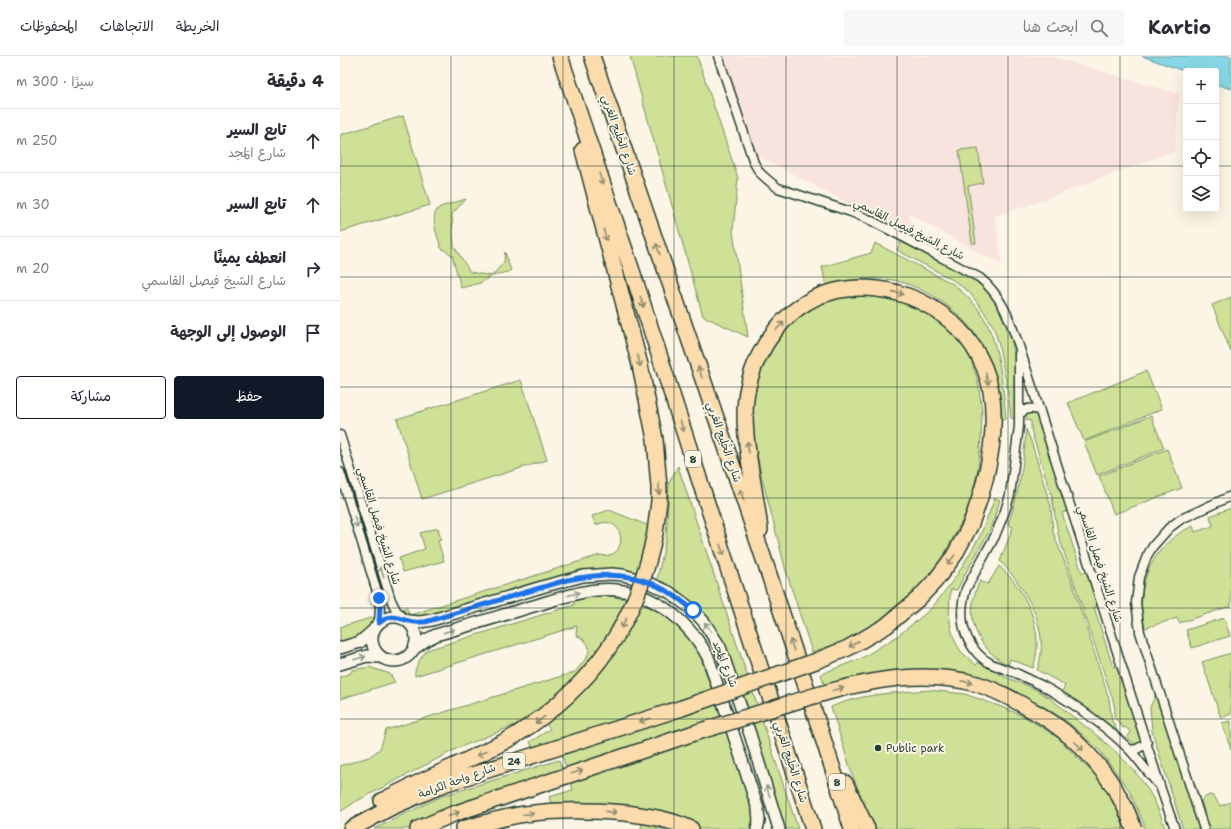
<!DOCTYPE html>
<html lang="ar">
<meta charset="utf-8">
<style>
body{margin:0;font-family:"Shantell Sans","Playpen Sans Arabic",sans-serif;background:#f7f7f7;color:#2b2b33;direction:rtl}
.controls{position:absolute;right:12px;top:12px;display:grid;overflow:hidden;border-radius:4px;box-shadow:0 4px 16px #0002}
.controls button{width:36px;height:36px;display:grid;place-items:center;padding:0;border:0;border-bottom:1px solid #e1e1e2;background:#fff;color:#2b2b33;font:20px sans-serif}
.stop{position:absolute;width:12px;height:12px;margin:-9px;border:3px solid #1a73e8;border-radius:50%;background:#fff}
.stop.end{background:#1a73e8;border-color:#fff;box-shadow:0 1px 4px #0008}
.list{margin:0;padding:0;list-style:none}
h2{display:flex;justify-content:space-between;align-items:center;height:52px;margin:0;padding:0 16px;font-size:17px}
h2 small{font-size:13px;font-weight:400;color:#7c7c81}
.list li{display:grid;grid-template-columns:26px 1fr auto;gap:12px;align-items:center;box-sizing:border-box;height:64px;padding:0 16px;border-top:1px solid #e1e1e2}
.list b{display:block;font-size:15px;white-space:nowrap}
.list p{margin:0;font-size:13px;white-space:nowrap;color:#7c7c81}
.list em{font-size:13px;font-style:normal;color:#7c7c81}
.actions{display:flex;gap:8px;padding:12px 16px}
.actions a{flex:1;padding:9px 0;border:1px solid #111827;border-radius:4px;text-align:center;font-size:14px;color:#111827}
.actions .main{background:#111827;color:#fff}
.icon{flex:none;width:22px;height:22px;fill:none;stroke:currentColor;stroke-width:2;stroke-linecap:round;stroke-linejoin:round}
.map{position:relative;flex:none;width:891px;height:773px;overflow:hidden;direction:ltr}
header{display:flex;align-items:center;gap:24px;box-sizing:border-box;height:56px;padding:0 20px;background:#fff;border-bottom:1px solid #e1e1e2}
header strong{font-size:19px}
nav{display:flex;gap:22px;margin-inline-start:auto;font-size:14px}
.search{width:280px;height:36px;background:#f7f7f7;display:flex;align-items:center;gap:10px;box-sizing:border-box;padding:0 14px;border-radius:4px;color:#7c7c81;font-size:15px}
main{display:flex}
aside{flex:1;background:#fff}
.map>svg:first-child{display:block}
</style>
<header>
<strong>Kartio</strong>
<div class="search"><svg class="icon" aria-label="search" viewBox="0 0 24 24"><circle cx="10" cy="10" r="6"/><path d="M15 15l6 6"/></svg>ابحث هنا</div>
<nav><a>الخريطة</a><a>الاتجاهات</a><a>المحفوظات</a></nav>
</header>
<main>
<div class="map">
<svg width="891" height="773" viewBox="0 0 891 773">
<rect width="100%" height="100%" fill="#fcf5e5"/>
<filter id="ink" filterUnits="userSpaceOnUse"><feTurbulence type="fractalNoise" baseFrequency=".025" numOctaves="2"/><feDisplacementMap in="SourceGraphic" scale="8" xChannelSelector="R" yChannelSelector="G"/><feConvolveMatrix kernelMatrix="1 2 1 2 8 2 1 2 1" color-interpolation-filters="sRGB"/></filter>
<g filter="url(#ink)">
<path fill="#f9e3de" d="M384,0h325l130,38 -4,57 -146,54 -34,11 7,49 -93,-51 6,24 -161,-84z"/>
<path fill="#cee196" stroke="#768f65" d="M290,0h67l41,122 -5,53 15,106 -45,-21z
M63,60l27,89 -90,27v-97z
M638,92l5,35 -15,3 8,57h-4l-13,-93z
M126,143l-14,15 2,32 16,26 22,4 12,-14 1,-10 6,19 -19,5 -12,7 -19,5 -9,-33 -11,-7c-3,-12 -13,-32 -1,-41z
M561,185c17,9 34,18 51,27 10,5 21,10 29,17 38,30 35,90 36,134l-6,-1 -3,-26 -10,-51 -5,-15 -10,-16 -14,-18 -16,-12 -56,-30z
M535,187l78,41c9,8 19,16 26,26 20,27 24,76 27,109h-4c-1,-14 -2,-28 -6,-42 -12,-45 -50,-82 -95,-95 -24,-7 -52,-2 -75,4l-4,-19 49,-14z
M546,236l43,19 30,28 11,18 8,24 4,30 -1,27 -3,30 -6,30 -10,23 -17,32 -17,24 -16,18 -30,25 -36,21 -34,11 -26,-81 -25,-97 -11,-55 8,-58 32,-43 35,-19z
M891,241v55l-19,-47z
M806,315l16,38 -78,32 -16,-38z
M181,324l26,80 -125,39 -25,-80z
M689,357l6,1 2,3 31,94 -6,2 20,60 6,-1 11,34 -5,1 19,60 6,-2 23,73v4l-6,3 -9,-7 4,-6 -6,-5 -2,1 -9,-11 1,-8 -2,-9 -55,-166 -6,-37 -21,-67v-9l-5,-1v-3z
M811,360l13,32 -67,27 -13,-33z
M686,373l5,12 20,66 2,25 18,47 38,120 3,22 6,11 -56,-40 3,-7 -28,-15c15,-39 -11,-82 -37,-109l13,-34 -5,-3c11,-31 16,-62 18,-95z
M827,393l15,39 -68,26 -15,-38z
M338,410l120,363h-15l-53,-167 -14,-32 -17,-22 -25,-19 -17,-9 9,-41 3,-56z
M655,442l5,2 -10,30 -26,46 -7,14 -6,-1c-3,19 -3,43 9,61 4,5 11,10 16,15l4,-4c17,17 42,20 62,32 12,7 23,18 34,26 39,30 76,60 89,110h-21v-5l-15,-34 -29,-39 -31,-28 -28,-18 -60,-25 -156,7 -4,-13 41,-16 37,-23 33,-27 25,-33 23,-39z
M891,452v98l-52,17 -2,-5 -32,10c-13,-41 9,-86 48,-102l2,6 18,-6 -3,-10z
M269,454l40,16 -8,48 -18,-3 -196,48 -21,-1 -5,-5 1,-4 4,-2 4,8 190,-60c31,6 25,-44 -4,-30l-4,-9z
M98,472l3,12 -3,1 6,20 -41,11 -4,-14 26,-9 -5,-16z
M659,510c27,23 47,66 34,102l-23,-9 -2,6c-33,-17 -45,-51 -28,-84l8,3z
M269,540c8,2 17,3 25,5 30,10 48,26 65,52l53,153 2,15 -2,8h-111l3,-20 -92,-3 -3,-9 24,-7 -15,-48 -25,7 -3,-7 20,-13 -11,-14 -83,34 -101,53 -15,10v-46l29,-9 11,-8 6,-19 189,-58c12,-15 24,-25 1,-37l1,-9 -162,50c-1,-9 6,-19 12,-26l147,-45v-4l18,-4z
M41,559c6,21 -25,24 -41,29v-17z
M884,562l6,18 -38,12 -6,-18z
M891,597v61l-10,4 -19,-56z
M29,611l21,7 5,8 -55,17v-22l11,-4 1,-3z
M590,634l35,4 34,12 26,11 32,20 45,45 15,23 9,24h-252l-22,-55 -21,-67c33,-14 63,-14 99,-17z
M816,638l44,135h-17l-31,-98 -2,-24z
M891,665v29l-9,-27z
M219,704l5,14 -151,55h-39l68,-33z
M869,739l5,1 6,10 11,-4v27h-22l-8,-28 3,-3z"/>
<path fill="#88d7e6" stroke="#5e999f" d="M802,0h89v33l-15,-5v-13h-30v1z"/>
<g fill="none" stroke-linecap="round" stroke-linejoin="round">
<g stroke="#1f3d34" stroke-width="11">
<path id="street" d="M378,0l36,107 6,10 9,8 9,7 73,24 17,7 39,20 73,39c22,18 30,42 39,68l142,443 14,40
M679,298v72l-9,69 -5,16 -10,25 -29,53c-7,23 -5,46 12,65 11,12 26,14 40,20 8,4 17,8 25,12 30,17 61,39 86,63 10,11 19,24 29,35
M679,359c6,-7 13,-8 21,-4
M0,379l51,165 5,10 8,9
M0,416l39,126 1,10 -1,15
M790,694l7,-1 10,-6
M864,773l-64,-197 -4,-29 3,-26 8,-21 6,-10 16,-18 12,-9 50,-23"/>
</g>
<g stroke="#1f3d34" stroke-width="14">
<path id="secondary" d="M32 583a22 22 0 1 1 44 0a22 22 0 1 1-44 0Z
M68,565l12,1 12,-2 113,-34 38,-10 28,-2 12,1 22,6 24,11 24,18 11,12 16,25 30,87 29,95
M0,592l20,-6 14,-12
M75,592l11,-8 10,-5c31,-9 62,-18 94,-28 22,-6 44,-15 67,-17 48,-5 89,27 111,67l50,152 1,12 -2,8
M0,608l27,-8 13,1"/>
</g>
<g stroke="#1f3d34" stroke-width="18">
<path id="highway" d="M220,0l76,227 88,273 89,273
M252,0c88,257 178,514 260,773
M243,94l57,215 15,74 4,48v14l-4,32
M420,474c-4,-43 -22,-102 -12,-143 9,-40 39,-82 80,-94 62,-18 131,15 156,74 20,48 4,113 -14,159
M505,727l22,46
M42,745c44,-24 91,-41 134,-66
M11,773l39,-21 57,-25 235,-75
M78,773l35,-15 241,-81
M123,773c21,-6 41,-12 62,-15 34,-5 67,-4 101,-1 22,3 44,6 65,16"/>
</g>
<use href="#street" stroke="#fcf5e5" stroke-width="8"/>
<use href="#secondary" stroke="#fcf5e5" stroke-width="11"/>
<use href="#highway" stroke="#fcdcac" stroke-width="15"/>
<g stroke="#1f3d34" stroke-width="18" stroke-linecap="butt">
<path id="highway-bridge" d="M342,652l134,-47 32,-13 38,-22 32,-27 17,-18 19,-25 16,-30
M354,677c30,-9 60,-18 90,-28 62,-19 127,-39 193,-21 23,7 44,20 65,32 30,18 60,49 77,80 6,10 11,22 15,33
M176,679c77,-49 121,-112 139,-202"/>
</g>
<use href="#highway-bridge" stroke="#fcdcac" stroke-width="15"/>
</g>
<defs><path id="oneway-shaft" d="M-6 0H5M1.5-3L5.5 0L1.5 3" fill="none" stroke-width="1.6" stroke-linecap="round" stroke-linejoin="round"/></defs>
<g stroke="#8e8c70">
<use href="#oneway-shaft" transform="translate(261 123) rotate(71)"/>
<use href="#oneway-shaft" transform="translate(265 179) rotate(75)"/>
<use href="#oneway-shaft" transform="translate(318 193) rotate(-109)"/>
<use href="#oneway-shaft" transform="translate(558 237) rotate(13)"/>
<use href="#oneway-shaft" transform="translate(302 246) rotate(72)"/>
<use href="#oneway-shaft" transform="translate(440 270) rotate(-46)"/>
<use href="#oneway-shaft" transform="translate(299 305) rotate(76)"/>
<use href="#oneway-shaft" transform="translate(360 316) rotate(-109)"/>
<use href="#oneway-shaft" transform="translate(647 323) rotate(76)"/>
<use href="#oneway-shaft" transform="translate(342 370) rotate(72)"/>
<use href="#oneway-shaft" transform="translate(408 391) rotate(-98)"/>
<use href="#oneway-shaft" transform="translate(319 433) rotate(89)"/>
<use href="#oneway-shaft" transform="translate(402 439) rotate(-109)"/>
<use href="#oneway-shaft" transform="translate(382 494) rotate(72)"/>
<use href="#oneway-shaft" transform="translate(611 504) rotate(127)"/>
<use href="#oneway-shaft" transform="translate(284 567) rotate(118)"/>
<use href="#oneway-shaft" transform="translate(514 588) rotate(150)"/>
<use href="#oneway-shaft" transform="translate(452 589) rotate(-108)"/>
<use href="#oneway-shaft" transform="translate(627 626) rotate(11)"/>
<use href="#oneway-shaft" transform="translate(498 633) rotate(-14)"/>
<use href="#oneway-shaft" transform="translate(200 664) rotate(143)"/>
<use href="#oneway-shaft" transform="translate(305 664) rotate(162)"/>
<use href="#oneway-shaft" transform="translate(739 690) rotate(45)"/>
<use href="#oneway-shaft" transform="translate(142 697) rotate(155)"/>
<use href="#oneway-shaft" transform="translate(237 716) rotate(-18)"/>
<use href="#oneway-shaft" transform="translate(271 756) rotate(6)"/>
<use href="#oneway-shaft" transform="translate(114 758) rotate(-21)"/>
<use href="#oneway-shaft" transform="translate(188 758) rotate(-7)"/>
</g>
<g stroke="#8e998c">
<use href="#oneway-shaft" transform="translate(16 466) rotate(73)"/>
<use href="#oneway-shaft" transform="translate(42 516) rotate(-107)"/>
<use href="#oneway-shaft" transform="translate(234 538) rotate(-14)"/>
<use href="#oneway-shaft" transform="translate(368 571) rotate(-126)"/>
<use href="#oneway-shaft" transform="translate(109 575) rotate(-16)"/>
<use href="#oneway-shaft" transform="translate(20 602) rotate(-15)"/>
<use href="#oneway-shaft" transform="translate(428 735) rotate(-107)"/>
</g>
</g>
<g fill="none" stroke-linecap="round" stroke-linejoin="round" filter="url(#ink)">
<path stroke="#1a73e8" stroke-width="5" d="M39,542l1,10 -1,15c13,-10 17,-5 30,-2 5,2 11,1 16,1l142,-42c52,-11 85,-5 126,30"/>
</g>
<path fill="none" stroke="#1f3d34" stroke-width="1" stroke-opacity="0.55" d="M111,0v773M223,0v773M334,0v773M446,0v773M557,0v773M668,0v773M780,0v773M0,110h846M876,110h15M0,221h891M0,331h891M0,442h891M0,552h891M0,663h891"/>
<circle fill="#1f3d34" stroke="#fcf5e5" stroke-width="1.5" cx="538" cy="692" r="4"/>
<g text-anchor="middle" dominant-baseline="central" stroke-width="4" stroke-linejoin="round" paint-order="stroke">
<g fill="#fcf5e5" stroke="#617469" stroke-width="1">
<rect x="345" y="395" width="16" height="16" rx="3"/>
<rect x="163" y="697" width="22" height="16" rx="3"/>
<rect x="489" y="718" width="16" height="16" rx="3"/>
</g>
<g font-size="10" font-weight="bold" fill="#1f3d34">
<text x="353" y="403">8</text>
<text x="174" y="705">24</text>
<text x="497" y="726">8</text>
</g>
<g font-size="11" fill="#1f3d34" stroke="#fcf5e5">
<text transform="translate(279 79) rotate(71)">شارع الخَلِيج العَربِي</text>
<text transform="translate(569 173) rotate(27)">شارع الشيخ فيصل القاسمي</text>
<text transform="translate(384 386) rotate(71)">شارع الخَلِيج العَربِي</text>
<text transform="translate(39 470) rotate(73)">شارع الشيخ فيصل القاسمي</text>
<text transform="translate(760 508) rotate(72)">شارع الشيخ فيصل القاسمي</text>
<text transform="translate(385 608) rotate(68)">شارع المَجد</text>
<text transform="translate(451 706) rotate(72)">شارع الخَلِيج العَربِي</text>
<text transform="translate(117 725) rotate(-20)">شارع واحة الكرامة</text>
</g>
<g font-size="11" fill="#1f3d34" stroke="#fcf5e5" text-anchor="start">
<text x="546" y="692">Public park</text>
</g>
</g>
</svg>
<div class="controls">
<button>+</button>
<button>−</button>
<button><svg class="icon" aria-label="locate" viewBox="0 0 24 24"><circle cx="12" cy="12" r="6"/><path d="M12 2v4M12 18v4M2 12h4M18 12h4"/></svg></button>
<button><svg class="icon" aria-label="layers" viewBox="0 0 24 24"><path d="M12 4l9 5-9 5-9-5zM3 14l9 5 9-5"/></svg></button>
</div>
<div class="stop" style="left:353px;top:554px"></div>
<div class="stop end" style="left:39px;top:542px"></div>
</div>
<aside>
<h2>4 دقيقة<small>سيرًا · 300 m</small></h2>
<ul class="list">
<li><svg class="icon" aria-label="ahead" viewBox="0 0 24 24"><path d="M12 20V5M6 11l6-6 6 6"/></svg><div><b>تابع السير</b><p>شارع المَجد</p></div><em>250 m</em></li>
<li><svg class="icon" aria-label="ahead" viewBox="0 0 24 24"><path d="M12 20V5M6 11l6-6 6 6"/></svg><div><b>تابع السير</b></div><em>30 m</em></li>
<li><svg class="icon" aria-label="right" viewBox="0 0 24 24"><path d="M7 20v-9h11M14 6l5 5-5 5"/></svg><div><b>انعطف يمينًا</b><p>شارع الشيخ فيصل القاسمي</p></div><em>20 m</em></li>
<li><svg class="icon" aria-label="arrive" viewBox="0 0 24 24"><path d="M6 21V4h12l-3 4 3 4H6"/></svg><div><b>الوصول إلى الوجهة</b></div></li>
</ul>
<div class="actions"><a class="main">حفظ</a><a>مشاركة</a></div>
</aside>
</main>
